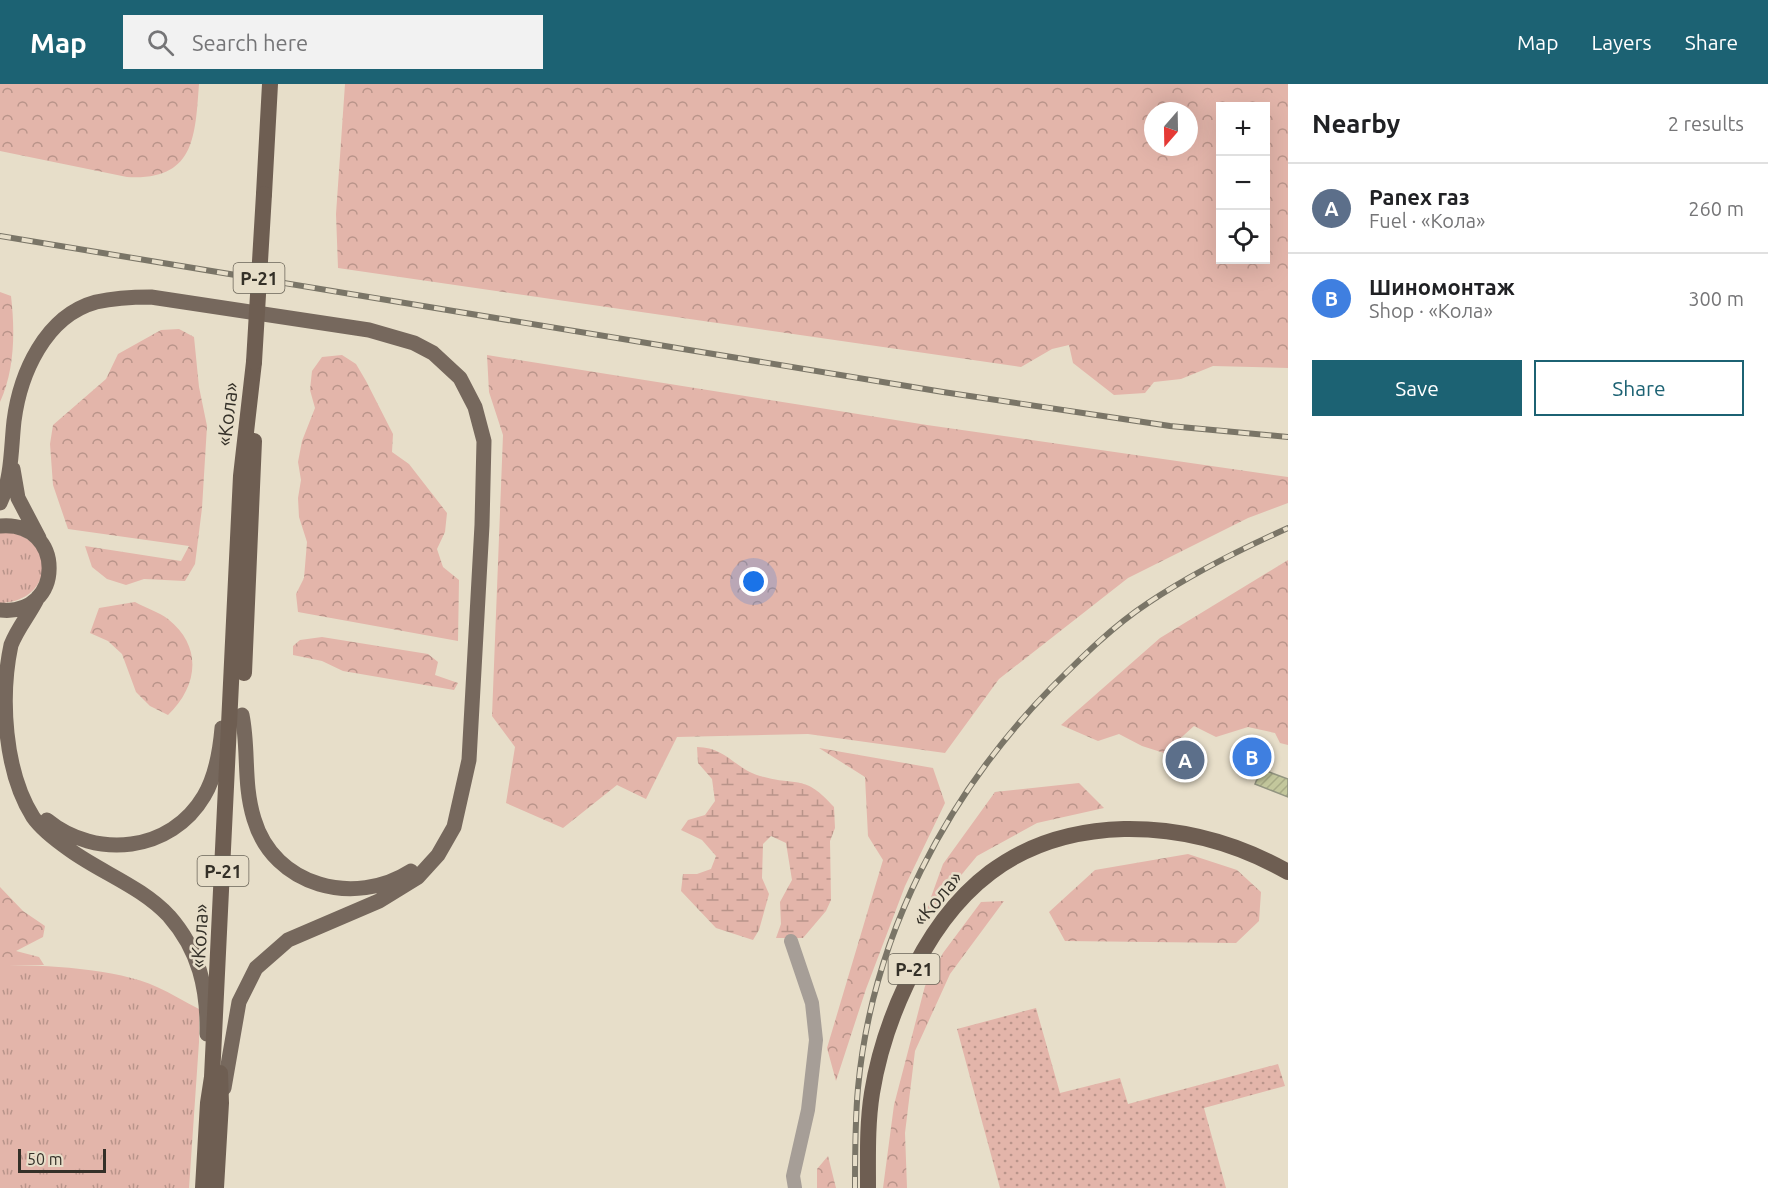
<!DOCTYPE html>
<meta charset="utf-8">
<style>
body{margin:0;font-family:Ubuntu,sans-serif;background:#f2f2f2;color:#202124}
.controls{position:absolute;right:18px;top:18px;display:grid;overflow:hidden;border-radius:0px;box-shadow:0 6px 24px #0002}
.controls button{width:54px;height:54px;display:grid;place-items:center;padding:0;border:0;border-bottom:2px solid #e0e0e0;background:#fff;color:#202124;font:30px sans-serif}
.compass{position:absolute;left:1144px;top:18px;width:54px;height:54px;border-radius:50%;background:#fff;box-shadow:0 6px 24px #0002;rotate:200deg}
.scale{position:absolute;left:18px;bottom:15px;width:88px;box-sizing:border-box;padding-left:6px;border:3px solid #343028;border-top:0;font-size:16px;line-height:21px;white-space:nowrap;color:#343028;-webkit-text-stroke:4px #e7dec9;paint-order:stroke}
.you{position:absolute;left:754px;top:498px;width:21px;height:21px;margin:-15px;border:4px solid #fff;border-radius:50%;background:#1a73e8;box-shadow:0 0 0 9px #1a73e833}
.badge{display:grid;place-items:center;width:39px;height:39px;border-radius:50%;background:#1c6273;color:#fff;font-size:20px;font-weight:700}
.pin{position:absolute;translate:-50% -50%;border:3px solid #fff;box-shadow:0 2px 6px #0006}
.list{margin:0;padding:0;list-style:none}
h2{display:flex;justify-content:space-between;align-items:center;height:78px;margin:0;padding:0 24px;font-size:26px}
h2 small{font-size:20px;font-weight:400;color:#757577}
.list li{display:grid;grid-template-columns:39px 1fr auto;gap:18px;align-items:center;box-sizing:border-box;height:90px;padding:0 24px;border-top:2px solid #e0e0e0}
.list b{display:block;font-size:22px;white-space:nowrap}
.list p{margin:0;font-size:20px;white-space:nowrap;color:#757577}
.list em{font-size:20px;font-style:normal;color:#757577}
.actions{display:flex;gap:12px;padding:18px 24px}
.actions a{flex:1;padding:14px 0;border:2px solid #1c6273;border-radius:0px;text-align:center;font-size:21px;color:#1c6273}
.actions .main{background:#1c6273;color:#fff}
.icon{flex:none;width:33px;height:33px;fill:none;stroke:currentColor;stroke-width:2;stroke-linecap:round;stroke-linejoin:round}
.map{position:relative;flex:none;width:1288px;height:1104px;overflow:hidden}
header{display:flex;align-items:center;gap:36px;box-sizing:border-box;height:84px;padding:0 30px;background:#1c6273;color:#fff}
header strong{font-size:28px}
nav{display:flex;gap:33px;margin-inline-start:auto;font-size:21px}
.search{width:420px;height:54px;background:#f2f2f2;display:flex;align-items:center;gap:15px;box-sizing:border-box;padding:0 21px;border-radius:0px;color:#757577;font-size:22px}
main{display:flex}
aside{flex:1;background:#fff}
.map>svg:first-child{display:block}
</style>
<header>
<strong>Map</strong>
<div class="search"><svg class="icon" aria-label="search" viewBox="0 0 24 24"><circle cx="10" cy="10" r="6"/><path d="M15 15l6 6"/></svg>Search here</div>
<nav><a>Map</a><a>Layers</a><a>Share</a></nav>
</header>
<main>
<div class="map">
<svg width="1288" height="1104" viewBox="0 0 1288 1104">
<defs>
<pattern id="grass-tufts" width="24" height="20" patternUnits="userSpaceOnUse" patternTransform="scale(1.5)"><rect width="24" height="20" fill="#e3b5aa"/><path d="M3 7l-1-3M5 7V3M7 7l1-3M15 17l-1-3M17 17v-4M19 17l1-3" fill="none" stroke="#b9948a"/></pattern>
<pattern id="forest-crowns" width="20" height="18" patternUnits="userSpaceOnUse" patternTransform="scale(1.5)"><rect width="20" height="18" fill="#e3b5aa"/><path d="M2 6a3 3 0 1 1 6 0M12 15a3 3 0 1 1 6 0" fill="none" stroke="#b9948a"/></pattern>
<pattern id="wetland-marsh" width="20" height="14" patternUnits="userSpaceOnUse" patternTransform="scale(1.5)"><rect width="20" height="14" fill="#e3b5aa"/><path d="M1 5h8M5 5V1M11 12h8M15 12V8" fill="none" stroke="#b9948a"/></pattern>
<pattern id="garden-dots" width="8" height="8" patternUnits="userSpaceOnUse" patternTransform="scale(1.5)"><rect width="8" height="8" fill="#e3b5aa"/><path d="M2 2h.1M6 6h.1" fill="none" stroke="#b9948a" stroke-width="1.8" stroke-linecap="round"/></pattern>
<pattern id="building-hatch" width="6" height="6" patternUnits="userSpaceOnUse" patternTransform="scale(1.5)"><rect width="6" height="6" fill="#c3c79c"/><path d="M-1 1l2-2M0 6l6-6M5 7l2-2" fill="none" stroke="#a8ab86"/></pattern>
</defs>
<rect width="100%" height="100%" fill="#e7dec9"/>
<path fill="url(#grass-tufts)" d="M0,448c54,-2 59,69 0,71z
M0,881c45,0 116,3 157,22 14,6 28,15 42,22v33l-10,146h-189z"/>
<path fill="url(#forest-crowns)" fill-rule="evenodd" d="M0,0h199c-4,53 -4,97 -72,93l-127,-26z
M345,0h943v284l-75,-2 -32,13 -27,3 -9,11 -31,2 -41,-32 -4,-18 -17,4 -31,18 -683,-99 -2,-54zM1220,22h46v154h-46zM1153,27h36v36h-36z
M0,208l11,4c4,34 4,74 -11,106z
M179,245l15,8 5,50 8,39 -5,82 -7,56 -10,17 -41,-2 -18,6 -19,-6 -15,-12 -7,-21 96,15 8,-15 -121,-17 -15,-44 -3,-41 3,-19 53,-46 12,-25 43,-24z
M342,271l14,9 10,17 27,53 -1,18 17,12 38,49 -2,19 -8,17 6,18 16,13 -1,61 -160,-29 -2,-18 8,-16 3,-36 -8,-25 -1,-19 3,-18 -3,-18 4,-21 13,-33 -5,-18 2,-19 10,-14z
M487,271l440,70 361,52v26l-40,15 -120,60 -129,101 -54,74 -137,-19 -131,3 -31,62 -29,-14 -54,43 -57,-25 9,-56 -23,-31 11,-281 -14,-43z
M1288,476v185l-8,-2 -5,-10 -27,-6 -32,10 -22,-11 -30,27 -22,-7 -23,-12 -21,7 -37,-16 99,-87z
M135,518c11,6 24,10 33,17 35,28 30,67 0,96l-18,-9 -14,-14 -14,-38 -14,-13 -18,-8 9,-25z
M322,553l106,17 10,8 -3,13 23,8 -4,7 -111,-19 -21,-10 -29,-6v-9l7,-6z
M819,664l114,20 12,35 -40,83 -39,103 -30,92 -9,-33 56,-188 -15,-24 -3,-59z
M1079,699l25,25 -67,15 -60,33 -55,66 21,-58 52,-72z
M1188,770l49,16 24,22 -2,29 -23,22 -171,-2 -16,-29 46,-42z
M0,803l23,24 22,15 -2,11 -27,14 23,6 5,8h-44z
M1004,817l-54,73 -35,77 -10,82 2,55h-24l11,-83 31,-119 18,-33 38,-51z
M828,1072l8,32h-19v-19z"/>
<path fill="url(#wetland-marsh)" d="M697,663c29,0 38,22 63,29 37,11 44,-3 74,31l1,21 -5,13 1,59 -5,11 -23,27h-27l5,-14 -1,-22 12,-22 -6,-37 -15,-7 -8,8 -1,34 7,16 -10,36 -6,10 -37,-12 -35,-37 2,-17h14l14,-5 5,-13 -14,-16 -21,-10 7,-10 17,-5 10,-14 -3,-22 -14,-16z"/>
<path fill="url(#garden-dots)" d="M1036,924l24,85 60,-15 8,26 150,-40 7,22 -81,22 22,80h-226l-43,-159z"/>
<path fill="url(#building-hatch)" stroke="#939581" stroke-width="1.5" d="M1261,685l27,10v18l-33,-13z"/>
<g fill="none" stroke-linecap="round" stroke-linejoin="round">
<path stroke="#a69e97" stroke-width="14" d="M791,857l21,62 4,37 -8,70 -15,66 2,12"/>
<path stroke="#76685d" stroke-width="15" d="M13,385l5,29 21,40
M0,419c12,-25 11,-55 14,-82 6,-47 31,-105 82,-119 18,-4 37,-5 55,-5l218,33 45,13 19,10 27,25 15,29 9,34 -2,84 -13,235 -15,67 -16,28 -20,22 -39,24 -91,39 -32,28 -17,34 -15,86
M0,442c66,-6 65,91 0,84
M38,513c-8,17 -20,30 -27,48 -11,52 -7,126 22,172 9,13 24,24 37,33 32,23 72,37 99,66 30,34 39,73 38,118
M242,631c7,34 1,69 12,104 20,68 101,88 157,52
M47,736c49,40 124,32 157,-24 12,-20 16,-45 18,-68"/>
<path stroke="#6e5e52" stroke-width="16" d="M264,110l6,-110
M244,589l10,-232
M203,1104l5,-85 4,-26 29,-601 13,-114
M216,1104l5,-85 -1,-30
M868,1104c0,-32 -1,-64 4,-95 6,-37 18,-74 34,-108 43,-95 109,-153 218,-156 59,-1 113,14 164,43"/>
<g stroke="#7a7567" stroke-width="6">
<path id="rail" d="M0,152l943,156 227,34 118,11
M855,1104c0,-33 0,-67 3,-100 14,-152 89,-294 194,-401 30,-30 61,-61 96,-84 45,-30 91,-53 140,-75"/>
</g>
<use href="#rail" stroke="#e7dec9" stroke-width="4" stroke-dasharray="11" stroke-linecap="butt"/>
<path stroke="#6e5e52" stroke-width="16" d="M254,278l10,-168"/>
</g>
<g text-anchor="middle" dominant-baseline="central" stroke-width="5" stroke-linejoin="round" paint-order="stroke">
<g fill="#e7dec9" stroke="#6a6458" stroke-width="1.5">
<rect x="233.5" y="179" width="51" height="30" rx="4.5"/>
<rect x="197.5" y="772" width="51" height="30" rx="4.5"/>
<rect x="888.5" y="870" width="51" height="30" rx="4.5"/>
</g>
<g font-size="18" font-weight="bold" fill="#343028">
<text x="259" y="194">Р-21</text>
<text x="223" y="787">Р-21</text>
<text x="914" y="885">Р-21</text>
</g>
<g font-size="20" fill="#343028" stroke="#e7dec9">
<text transform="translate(227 330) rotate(-83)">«Кола»</text>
<text transform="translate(937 814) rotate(-50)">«Кола»</text>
<text transform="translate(199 852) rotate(-87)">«Кола»</text>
</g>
</g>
</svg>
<div class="controls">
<button>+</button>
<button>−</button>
<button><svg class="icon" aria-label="locate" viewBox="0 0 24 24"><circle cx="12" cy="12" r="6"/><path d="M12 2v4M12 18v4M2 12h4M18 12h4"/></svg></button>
</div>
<svg class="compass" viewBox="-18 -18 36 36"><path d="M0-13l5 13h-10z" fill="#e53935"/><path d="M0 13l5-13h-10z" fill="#757577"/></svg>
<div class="scale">50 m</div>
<div class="you"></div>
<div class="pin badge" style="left:1185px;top:676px;background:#5c6f8a">A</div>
<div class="pin badge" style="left:1252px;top:673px;background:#3f7fe0">B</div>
</div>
<aside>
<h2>Nearby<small>2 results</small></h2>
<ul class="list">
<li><span class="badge" style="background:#5c6f8a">A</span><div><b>Panex газ</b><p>Fuel · «Кола»</p></div><em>260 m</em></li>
<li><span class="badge" style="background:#3f7fe0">B</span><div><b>Шиномонтаж</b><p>Shop · «Кола»</p></div><em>300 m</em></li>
</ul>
<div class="actions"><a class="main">Save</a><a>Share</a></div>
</aside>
</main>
